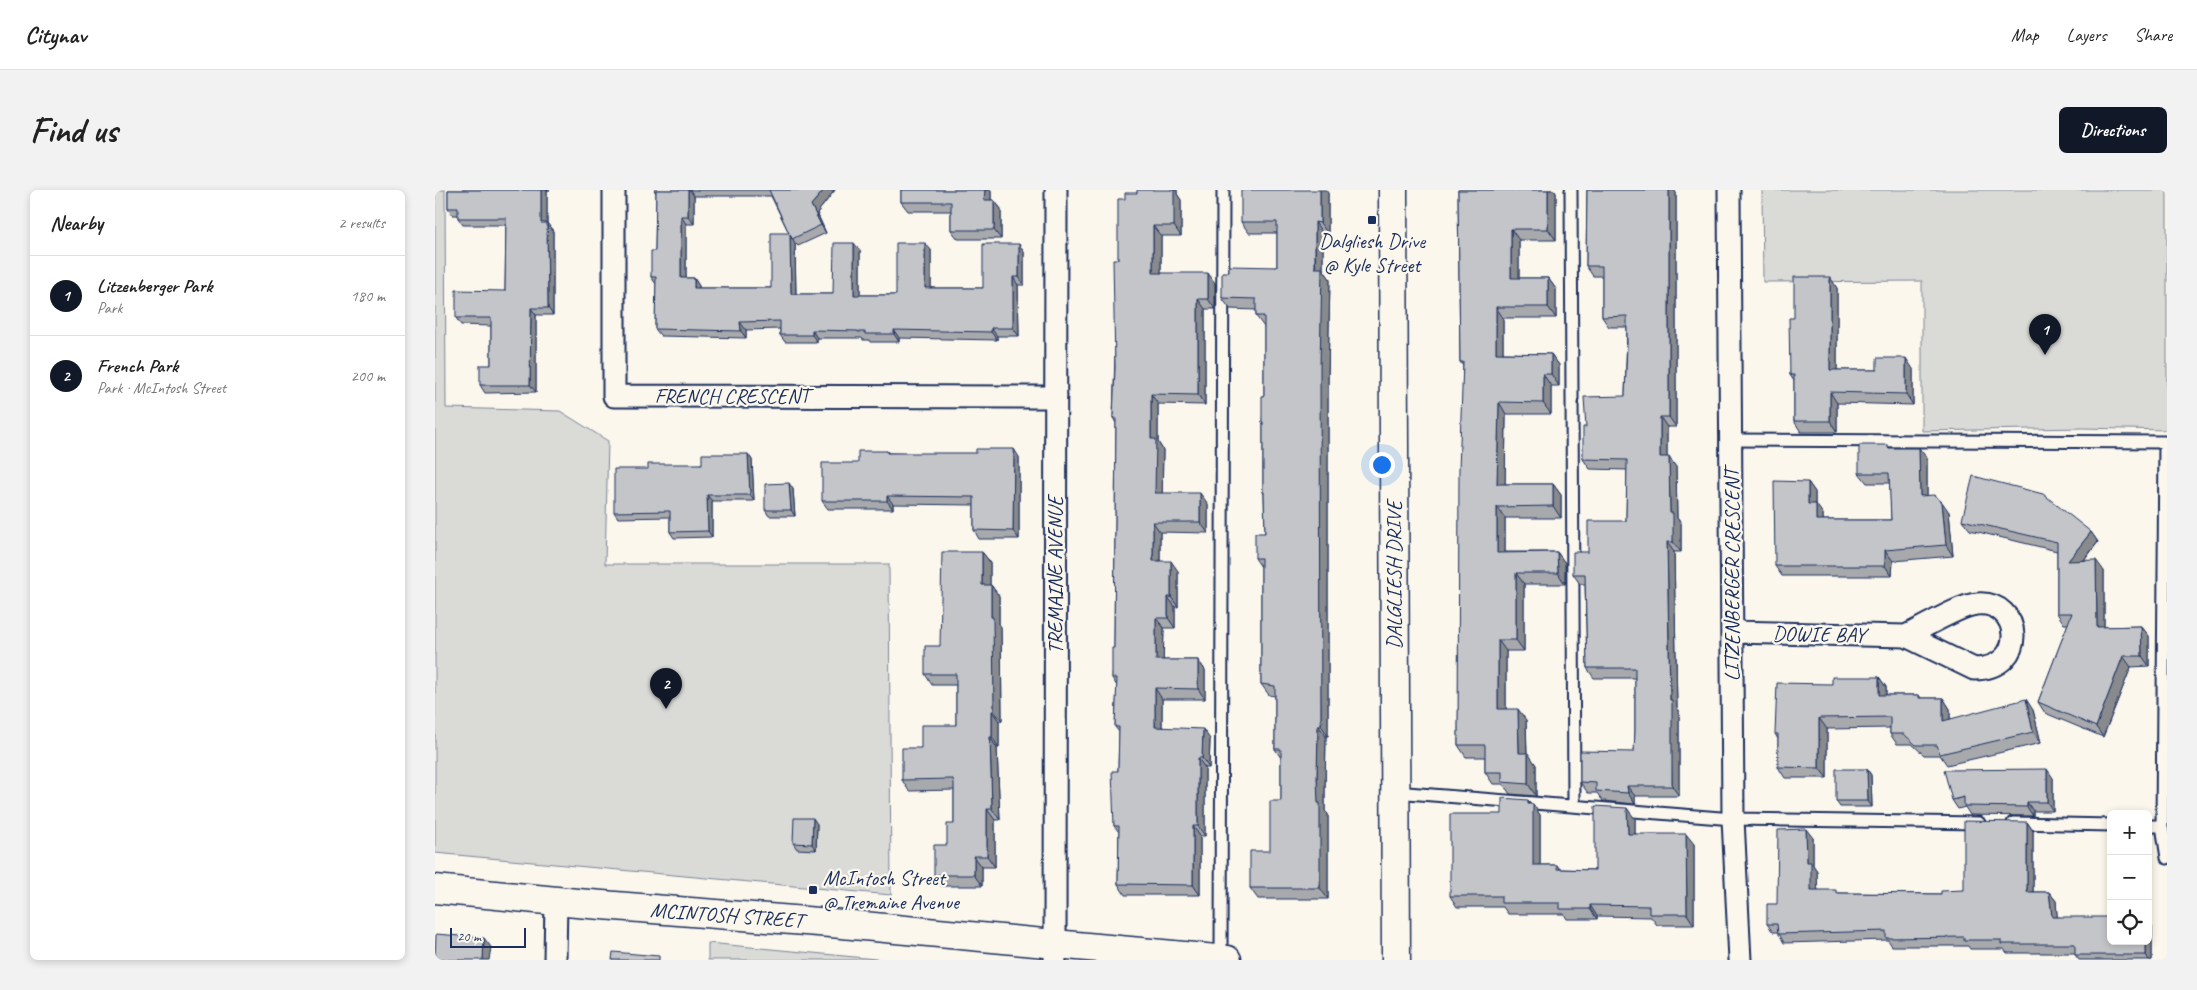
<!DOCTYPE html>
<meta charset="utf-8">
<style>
body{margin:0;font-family:Caveat,sans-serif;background:#f2f2f2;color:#222}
.controls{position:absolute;right:15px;bottom:15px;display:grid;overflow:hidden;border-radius:8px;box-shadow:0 2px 8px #0003}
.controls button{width:45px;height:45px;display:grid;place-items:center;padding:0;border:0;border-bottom:1px solid #e0e0e0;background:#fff;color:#222;font:25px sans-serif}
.scale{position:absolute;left:15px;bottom:12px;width:76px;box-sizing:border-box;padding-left:5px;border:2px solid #1b2f5e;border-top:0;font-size:14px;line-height:18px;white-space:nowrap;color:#1b2f5e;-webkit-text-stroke:4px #fbf7ec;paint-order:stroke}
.you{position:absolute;left:946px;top:274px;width:18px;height:18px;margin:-12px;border:4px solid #fff;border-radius:50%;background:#1a73e8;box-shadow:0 0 0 8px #1a73e833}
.badge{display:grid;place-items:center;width:32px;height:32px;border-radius:50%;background:#111827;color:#fff;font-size:16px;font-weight:700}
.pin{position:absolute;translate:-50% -41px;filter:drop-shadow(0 1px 2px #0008)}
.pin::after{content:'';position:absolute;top:26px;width:18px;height:15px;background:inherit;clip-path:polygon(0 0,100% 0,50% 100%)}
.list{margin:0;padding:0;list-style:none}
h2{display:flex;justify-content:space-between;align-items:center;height:65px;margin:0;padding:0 20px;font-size:21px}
h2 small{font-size:16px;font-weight:400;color:#767676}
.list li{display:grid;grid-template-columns:32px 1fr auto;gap:15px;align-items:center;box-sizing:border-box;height:80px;padding:0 20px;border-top:1px solid #e0e0e0}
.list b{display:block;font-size:19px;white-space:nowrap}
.list p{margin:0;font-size:16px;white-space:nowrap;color:#767676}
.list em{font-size:16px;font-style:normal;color:#767676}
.icon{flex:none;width:28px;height:28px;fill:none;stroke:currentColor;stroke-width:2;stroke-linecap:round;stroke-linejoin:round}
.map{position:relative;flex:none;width:1732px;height:770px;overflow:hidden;border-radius:8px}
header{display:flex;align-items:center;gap:30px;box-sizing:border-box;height:70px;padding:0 25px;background:#fff;border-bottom:1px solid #e0e0e0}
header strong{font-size:24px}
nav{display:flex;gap:28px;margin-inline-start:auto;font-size:18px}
.intro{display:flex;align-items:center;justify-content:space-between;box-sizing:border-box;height:120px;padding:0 30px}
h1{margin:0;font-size:35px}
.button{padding:12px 22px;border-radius:8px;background:#111827;color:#fff;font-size:18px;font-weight:700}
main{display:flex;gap:30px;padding:0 30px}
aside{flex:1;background:#fff;border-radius:8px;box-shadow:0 2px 8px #0003}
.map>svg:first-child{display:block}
</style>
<header>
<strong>Citynav</strong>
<nav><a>Map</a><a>Layers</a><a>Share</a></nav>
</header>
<div class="intro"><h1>Find us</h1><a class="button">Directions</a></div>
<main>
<aside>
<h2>Nearby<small>2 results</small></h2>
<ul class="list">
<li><span class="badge">1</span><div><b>Litzenberger Park</b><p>Park</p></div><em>180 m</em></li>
<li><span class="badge">2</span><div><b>French Park</b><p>Park · McIntosh Street</p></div><em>200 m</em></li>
</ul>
</aside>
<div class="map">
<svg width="1732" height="770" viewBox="0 0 1732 770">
<rect width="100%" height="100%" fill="#fbf7ec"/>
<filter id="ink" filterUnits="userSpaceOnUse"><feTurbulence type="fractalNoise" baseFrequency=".02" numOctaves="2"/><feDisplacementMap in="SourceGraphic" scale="10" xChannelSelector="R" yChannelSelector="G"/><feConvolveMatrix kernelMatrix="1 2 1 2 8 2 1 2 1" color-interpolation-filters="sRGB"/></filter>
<g filter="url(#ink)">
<path fill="#dadad7" stroke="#7a849a" d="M0,0h10l1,218 114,3 48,30 -3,123h284l2,331 -456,-42z
M1327,0h405v240l-84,-2 -161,3v-150l-159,1z
M273,753l178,17h-178z"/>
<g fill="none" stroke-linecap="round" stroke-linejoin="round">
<g stroke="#1b2f5e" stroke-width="15">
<path id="service" d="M1136,0l3,615
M1296,250l434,2 -3,384 5,32
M960,602l338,27 246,4
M1578,633l98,2
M1713,636h14
M786,770l2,-770"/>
</g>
<g stroke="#1b2f5e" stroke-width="25">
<path id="minor" d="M179,0v206l442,1
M1294,0l4,629 7,141
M1297,442l174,4 68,33c55,0 48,-69 3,-65 -17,1 -54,24 -71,32
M120,770l1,-59
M620,770l1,-770"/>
</g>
<g stroke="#1b2f5e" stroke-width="31">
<path id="tertiary" d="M958,0l3,770
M0,699l142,14 254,20 396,37"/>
</g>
<use href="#service" stroke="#fbf7ec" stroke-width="11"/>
<use href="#minor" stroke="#fbf7ec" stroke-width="21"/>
<use href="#tertiary" stroke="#fbf7ec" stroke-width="28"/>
</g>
<path fill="#a8a9ad" stroke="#1b2f5e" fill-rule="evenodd" d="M13,0h102h-3v33l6,8v84h-17v77l-51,1 -5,-8 11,-20v-39l-30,-1 -5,-7 49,-27 1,-66h-43l-5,-7v-3h-5l-5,-7z
M219,0h181l-18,23 9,20 -28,13 -3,-3 1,51h37l27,-43v44h36l35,-45v38h52l41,-36v33h-6l1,51h-22v4l-98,-2v4h-29l-1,-2h-6l-1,-2h-45v4h-32l-5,-7v-6l-34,1v8l-85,-2 -6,-7 1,-45 -5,-7 4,-26 1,-58zM259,6h77l18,37 -18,55h-72v-2l-5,-8h-8v-54h8z
M466,0h90v10h3l7,9v30h-43l-7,-9v-19h-43l-7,-9z
M742,0v4l4,6v36h-20v37l54,10v26h-10v96l-47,-1v38l5,8 -1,43 46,11v29l-48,-1v29l18,10v36h-3v21h-11l-1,32h35l7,10v29h-43v28l48,12 -1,29h-4v68h-5v59h-75l-7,-11 1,-52 -5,-6 4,-55 1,-39 -4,-5 2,-41 -5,-8 2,-30 2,-225 -3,-5 5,-159 7,-60 12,-6z
M1023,0h96l2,3v47h-37v38h29l8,11v29h-53v35l48,1 8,11v21h-8v28h-45l-1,70h48l8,11v23h-56v34h52l8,11v21h-41v67h-18v58l20,11 1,33 9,12v31l-26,-2 -7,-10h-10l-8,-12v-15h-19l-8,-12 5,-379 -3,-4z
M1152,0h87l2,3v234h-9v30l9,10 1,51 4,5v29h-7l3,156 2,2v86h-44v8l-32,-3 -6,-8h-9l-8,-11 54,-30 1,-21v-53h-41l-7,-10 -2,-84h-5l-7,-10 15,-22 38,-31 1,-51 -37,-1 -7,-10 3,-32 39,-31 2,-69h-18l-7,-10v-41h-9l-7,-10z
M893,3v41h-5v35l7,10 -2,98v359h-2l-1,53v22l3,3v85h-70l-8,-11 20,-37 11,-50v-43l-6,-9v-53l-6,-1 -8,-11v-117l-6,-9 10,-25 -1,-39 -1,-2v-68l-1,-2 2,-26v-69l-8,-11v-6l-26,-1 -8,-11 7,-26 48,-5v-34h-28l-8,-11z
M1402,98v82h40l36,-1v36l-76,-2v29h-36l-7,-11v-40l-4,-6 4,-57z
M1456,258l36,10v38l22,16 4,44 -60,5 -1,15h-110l-7,-10 33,-84 7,10v12l8,10v6h68l-1,-37h-23l-8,-10z
M452,261l2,2 130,4v82h-40l-5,-9v-25l-81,-1v5h-65l-6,-8 36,-38z
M313,264l4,6 2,41h-42v36l-38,1 -4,-6v-15l-52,1 -4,-6 34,-43 54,-5z
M358,299l2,27h-26l-4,-6z
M1527,330l129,12 7,10 -14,19 20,10v56l37,-1 8,10v30l-18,1 -28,70 -58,-24 -7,-11 30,-78h-4l-7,-11v-62l-87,-21z
M547,362l8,10v23h1l8,11v28l2,3 1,94h-3v27h-2l3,72h-5v47h-13v19h-41l-7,-11 13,-30 7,-21v-34l-45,1 -7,-11 19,-32 35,-23v-40h-24l-7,-11 15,-28z
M1444,487l7,10v8h33l2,3h22l7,11v10l83,-9 8,33 -94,22 -7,-10h-16l-12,-11h-15l-7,-10v-6l-63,1v49h-42l-7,-11v-28l-3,-5 57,-50z
M1432,579l4,6 1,32h-32l-4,-6z
M1618,588v33h-20v5l-63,-1 -5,-8 -7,2 -6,-9z
M1093,610l3,4h2l7,11v50h17l3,4 35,1 40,-51v15l59,10v81h-37l-6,-8 -54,-1v3h-30l-3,-5h-56l-5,-7h-46l-7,-11z
M1592,632l6,9v61h16l7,9 1,16 95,9v34h-73l-4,-5v-2h-68l-3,-4h-34l-2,-3h-76l-4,-6 -104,3 -6,-11h-5l-6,-8 46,-86v27l4,6v19l21,3 103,1 23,-4z
M382,634l-1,26 -19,-1 -4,-6z"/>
<path fill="#888a8d" stroke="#1b2f5e" d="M106,0h6v41l-6,-8z
M253,0h2l4,6v28l-6,-8z
M389,0h11l-18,23 9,20 -5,-8 -10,-20z
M550,0h6v19l-7,-9z
M735,0h7v4l4,6v36l-7,-10z
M885,0h6l2,3v41l-8,-11z
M1113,0h6l2,3v47l-8,-11z
M1234,0h5l2,3v234l-7,-10z
M559,10l7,9v30l-7,-9z
M246,26l5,8v62l-5,-8z
M880,32l8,12v35l7,10 -2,98v359l-7,-11z
M112,33l6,8v84l-5,-7z
M718,36l8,10v47l-8,-10z
M1076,39l8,11v49l-8,-11z
M355,44l5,9 1,59 -5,-8z
M419,53l6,8v52l-6,-8z
M490,53l6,7v46l-6,-8z
M584,54l5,8v33l-5,-8z
M773,83l7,10v26l-7,-10z
M578,87l5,8 1,51 -6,-8z
M1395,87l7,11v93l-7,-11z
M259,88l5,8v10l-5,-8z
M1113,88l8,11v29l-8,-11z
M763,109l7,10v96l-7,-10z
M1061,117l7,11v47l-7,-12z
M96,118l5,7v77l-6,-7z
M305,132l6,8v8l-5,-7z
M556,138l6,8v4l-6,-8z
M377,140l5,8v4l-5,-7z
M459,140l5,8v4l-5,-8z
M1116,164l8,11v21l-8,-12z
M1471,168l7,11v36l-7,-11z
M1108,184l8,12v28l-8,-11z
M1395,202l7,11v29l-7,-11z
M716,204l7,10v38l5,8 -1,53 -7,-10 -4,-54z
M1064,212l7,12 -1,81 -8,-11z
M1225,227l7,10v40l-7,-10z
M1484,258l8,10v49l-7,-11z
M579,259l5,8v82l-6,-8z
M313,264l4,6 2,41 -4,-6z
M1234,267l7,10 1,51 4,5v29l-8,-10 -3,-29z
M1373,292l7,10v22l-7,-10z
M354,293l4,6 2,27 -4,-6z
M1118,294l8,11v23l-8,-12z
M765,303l8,11v29l-8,-11z
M272,305l5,6v36l-4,-6z
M452,306l6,8v5l-6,-8z
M1507,312l7,10 4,44 -7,-11z
M1381,314l7,10v17l-7,-11z
M1062,317l8,11v46l-8,-11z
M718,332l7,10v39l-7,-10z
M1656,342l7,10 -23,29 -7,-10z
M1232,352l7,10 3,156 2,2v86l-7,-10z
M1450,360l8,11 -1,15 -7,-10z
M547,362l8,10v34l-8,-11z
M1122,362l8,11v21l-7,-11z
M1661,370l8,11v66l-7,-10z
M736,371l7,10v36l-7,-10z
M1081,383l8,11v67l-8,-11z
M556,395l8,11v28l2,3 1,94 -8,-10 -3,-94z
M733,407l7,10v21l-7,-10z
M721,428l8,10 -1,42 -7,-10z
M1706,436l8,10v30l-7,-10z
M1063,450l8,11v69l-8,-11z
M1688,466l8,11 -28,70 -7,-10z
M763,470l7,10v29l-7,-10z
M1444,487l7,10v19l-7,-11z
M720,498l7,11v38l-7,-10z
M1508,508l7,11v23l-7,-11z
M1591,509l7,11 8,33 -8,-11z
M1083,519l8,11 1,45 -8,-12z
M557,521l7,10v27l-7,-11z
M1384,528l8,11v49l-8,-10z
M883,535l8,11 -1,53v22l3,3v85l-8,-11 -3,-110z
M768,539l7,10 -1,29 -7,-10z
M555,547l7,11 3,72 -8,-11z
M1093,563l8,12v31l-8,-12z
M763,568l7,10v68l-7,-10z
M1432,579l4,6 1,32 -4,-6z
M1612,579l6,9v33l-6,-9z
M1192,596l8,10v8l-7,-11z
M1093,610l5,7v-3l7,11v60l-7,-10z
M1592,612l6,9v5l-6,-9z
M1192,618l8,11v26l-7,-11z
M552,619l8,11v47l-8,-11z
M378,628l4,6 -1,26 -4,-6z
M1592,632l6,9v70l-6,-9z
M758,636l7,10v59l-7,-10z
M1371,639l7,9v27l4,6 1,27 -7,-8 -4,-28z
M1251,644l8,10v81l-7,-11z
M539,666l8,11v19l-8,-11z
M1614,702l7,9 2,25 -6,-9z
M1155,715l7,11v3l-7,-10z
M1713,731l4,5v34h-3l-3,-5v-14h2z
M49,748l7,9 -2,13h-6z"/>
<path fill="#c3c5c9" stroke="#1b2f5e" d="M13,0h93v33h6l1,85h-17l-1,77h-50v-20h11v-47h-35v-28l49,1 1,-73h-48v-10h-10z
M221,0h32v26h-7v62h13v10h77v-55h18l-20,-43h55l-13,15 10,20 -29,14 -2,-5 1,60h42l1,-51h20v52h42v-52h29v45h58v-44h36v33h-6v51h-22v4l-97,-2v4h-29v-2h-7v-1l-46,-1v5h-32v-14l-40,1 1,9 -86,-2 1,-52h-5v-26h4z
M466,0h84l-1,10h10v30h-43v-28h-50z
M702,0h37v36h-21v47h55v26h-10v96l-47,-1v45h5l-1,54h45v29h-47v39h18v36h-3v21h-12v42h42v29l-43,-1v39l48,2 -1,29h-4v68h-5v59l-75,-1 1,-58h-5l-2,-55h6l1,-44h-4l2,-49h-5v-30h2l2,-230h-3l2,-51 -2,-108h5v-60h7v-6h12z
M806,0h79v33l-5,-1v46h7l-2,98 1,359h-3l-1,53 1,25h2v85h-70v-37h20v-50h11v-52h-6v-63l-14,-2v-126h-6v-25h10l-1,-41h-1v-70h-1v-26h2v-80h-8v-17l-34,-1v-26h7v-6l48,1v-45h-36z
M1023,0h90v39h-37v49h37v29h-52v46l55,1v20h-8v29l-44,-1 -2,82h56v22l-56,1v46l60,-1 1,21h-42v67h-18v69h20l1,44h9v31l-26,-2v-10h-17v-27h-27l1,-275 4,-108h-3z
M1152,0h82v227h-9v40h9l1,56h3v29h-6l3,158h2v86h-45l1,7 -32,-2v-8l-16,-1v-31l54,1 1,-21v-63h-48l-2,-94h-12v-22h15v-31h38l1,-61 -44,-1v-32h3l-2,-30 41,-1 2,-51v-29l-25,1v-51h-16z
M1359,87h36v93h47v-12h29v36l-76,-2v29h-36v-46h-4l-1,-57h5z
M1424,255h29v3h31l1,48 14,-1 8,7 4,43 -61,5v16h-110l-1,-85 34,1v22h8v16h75l-2,-47h-30z
M541,259h38l-1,82 -39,-1v-33l-87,-1v5h-65v-38h36v-12h29v2h89z
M267,264h46l2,41h-43l1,36 -38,1v-21l-56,1v-43h34v-5h54z
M1538,286l70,18 48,38 -23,29 28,-1 1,67 44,-1 1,30h-19l-27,71 -58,-25 34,-89h-15v-71l-95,-22z
M354,293l2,27h-26v-26z
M507,362h40v33h9v32h2l1,94h-2v26h-2l2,72h-5v47h-13v19h-40v-30h13v-21h7v-41l-1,-4 -51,1v-32h19v-23h35v-51h-31v-28h15z
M1397,487h47v18h40v3h24v23l83,-22 7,33 -93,22 -3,-9h-21l-12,-11h-14v-17l-71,1v50l-41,-1v-33h-3l2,-51 55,1z
M1401,579h31l1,32h-32z
M1612,579v33h-20v5l-63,-1v-9l-12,3 -8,-30z
M1067,608l26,2v4h5v61h24v4l38,1v-64l32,2 1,26h58l1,80h-38v-8l-59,-1v4h-30v-6h-59v-7h-51v-82h52z
M359,628h19l-1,26 -19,-1z
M1529,631l63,1v70h22l3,25h59v24h35v14h-71v-11h-74v-4h-37v-3l-78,1v-7l-108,3 -1,-10h-10v-20h10l1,-74 28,-1 1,33h4v28h25v3l105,1v-3l23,-1z
M1,744l48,4 -1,22h-48z
M178,762l46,4v4h-47z"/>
</g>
<g fill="#1b2f5e" stroke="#fbf7ec" stroke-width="2">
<rect x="932" y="25" width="10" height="10" rx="2.5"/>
<rect x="373" y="695" width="10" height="10" rx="2.5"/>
</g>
<g text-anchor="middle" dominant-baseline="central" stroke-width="4.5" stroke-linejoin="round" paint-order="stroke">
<g font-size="21" fill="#1b2f5e" stroke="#fbf7ec">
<text x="937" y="51">Dalgliesh Drive<tspan x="937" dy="24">@ Kyle Street</tspan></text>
<text x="388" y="688" text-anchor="start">McIntosh Street<tspan x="388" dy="24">@ Tremaine Avenue</tspan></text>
</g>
<g font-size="21" fill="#1b2f5e" stroke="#fbf7ec">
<text x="297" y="206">FRENCH CRESCENT</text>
<text transform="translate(620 385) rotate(-90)">TREMAINE AVENUE</text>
<text transform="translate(959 385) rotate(-90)">DALGLIESH DRIVE</text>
<text transform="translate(1297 385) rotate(-90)">LITZENBERGER CRESCENT</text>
<text transform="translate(1384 444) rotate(1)">DOWIE BAY</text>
<text transform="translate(292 725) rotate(4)">MCINTOSH STREET</text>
</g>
</g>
</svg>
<div class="controls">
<button>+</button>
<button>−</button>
<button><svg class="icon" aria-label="locate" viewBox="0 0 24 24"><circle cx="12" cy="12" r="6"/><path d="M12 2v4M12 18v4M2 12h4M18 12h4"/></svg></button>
</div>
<div class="scale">20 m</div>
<div class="you"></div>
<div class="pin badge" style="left:1610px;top:165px">1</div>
<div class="pin badge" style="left:231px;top:519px">2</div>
</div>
</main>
